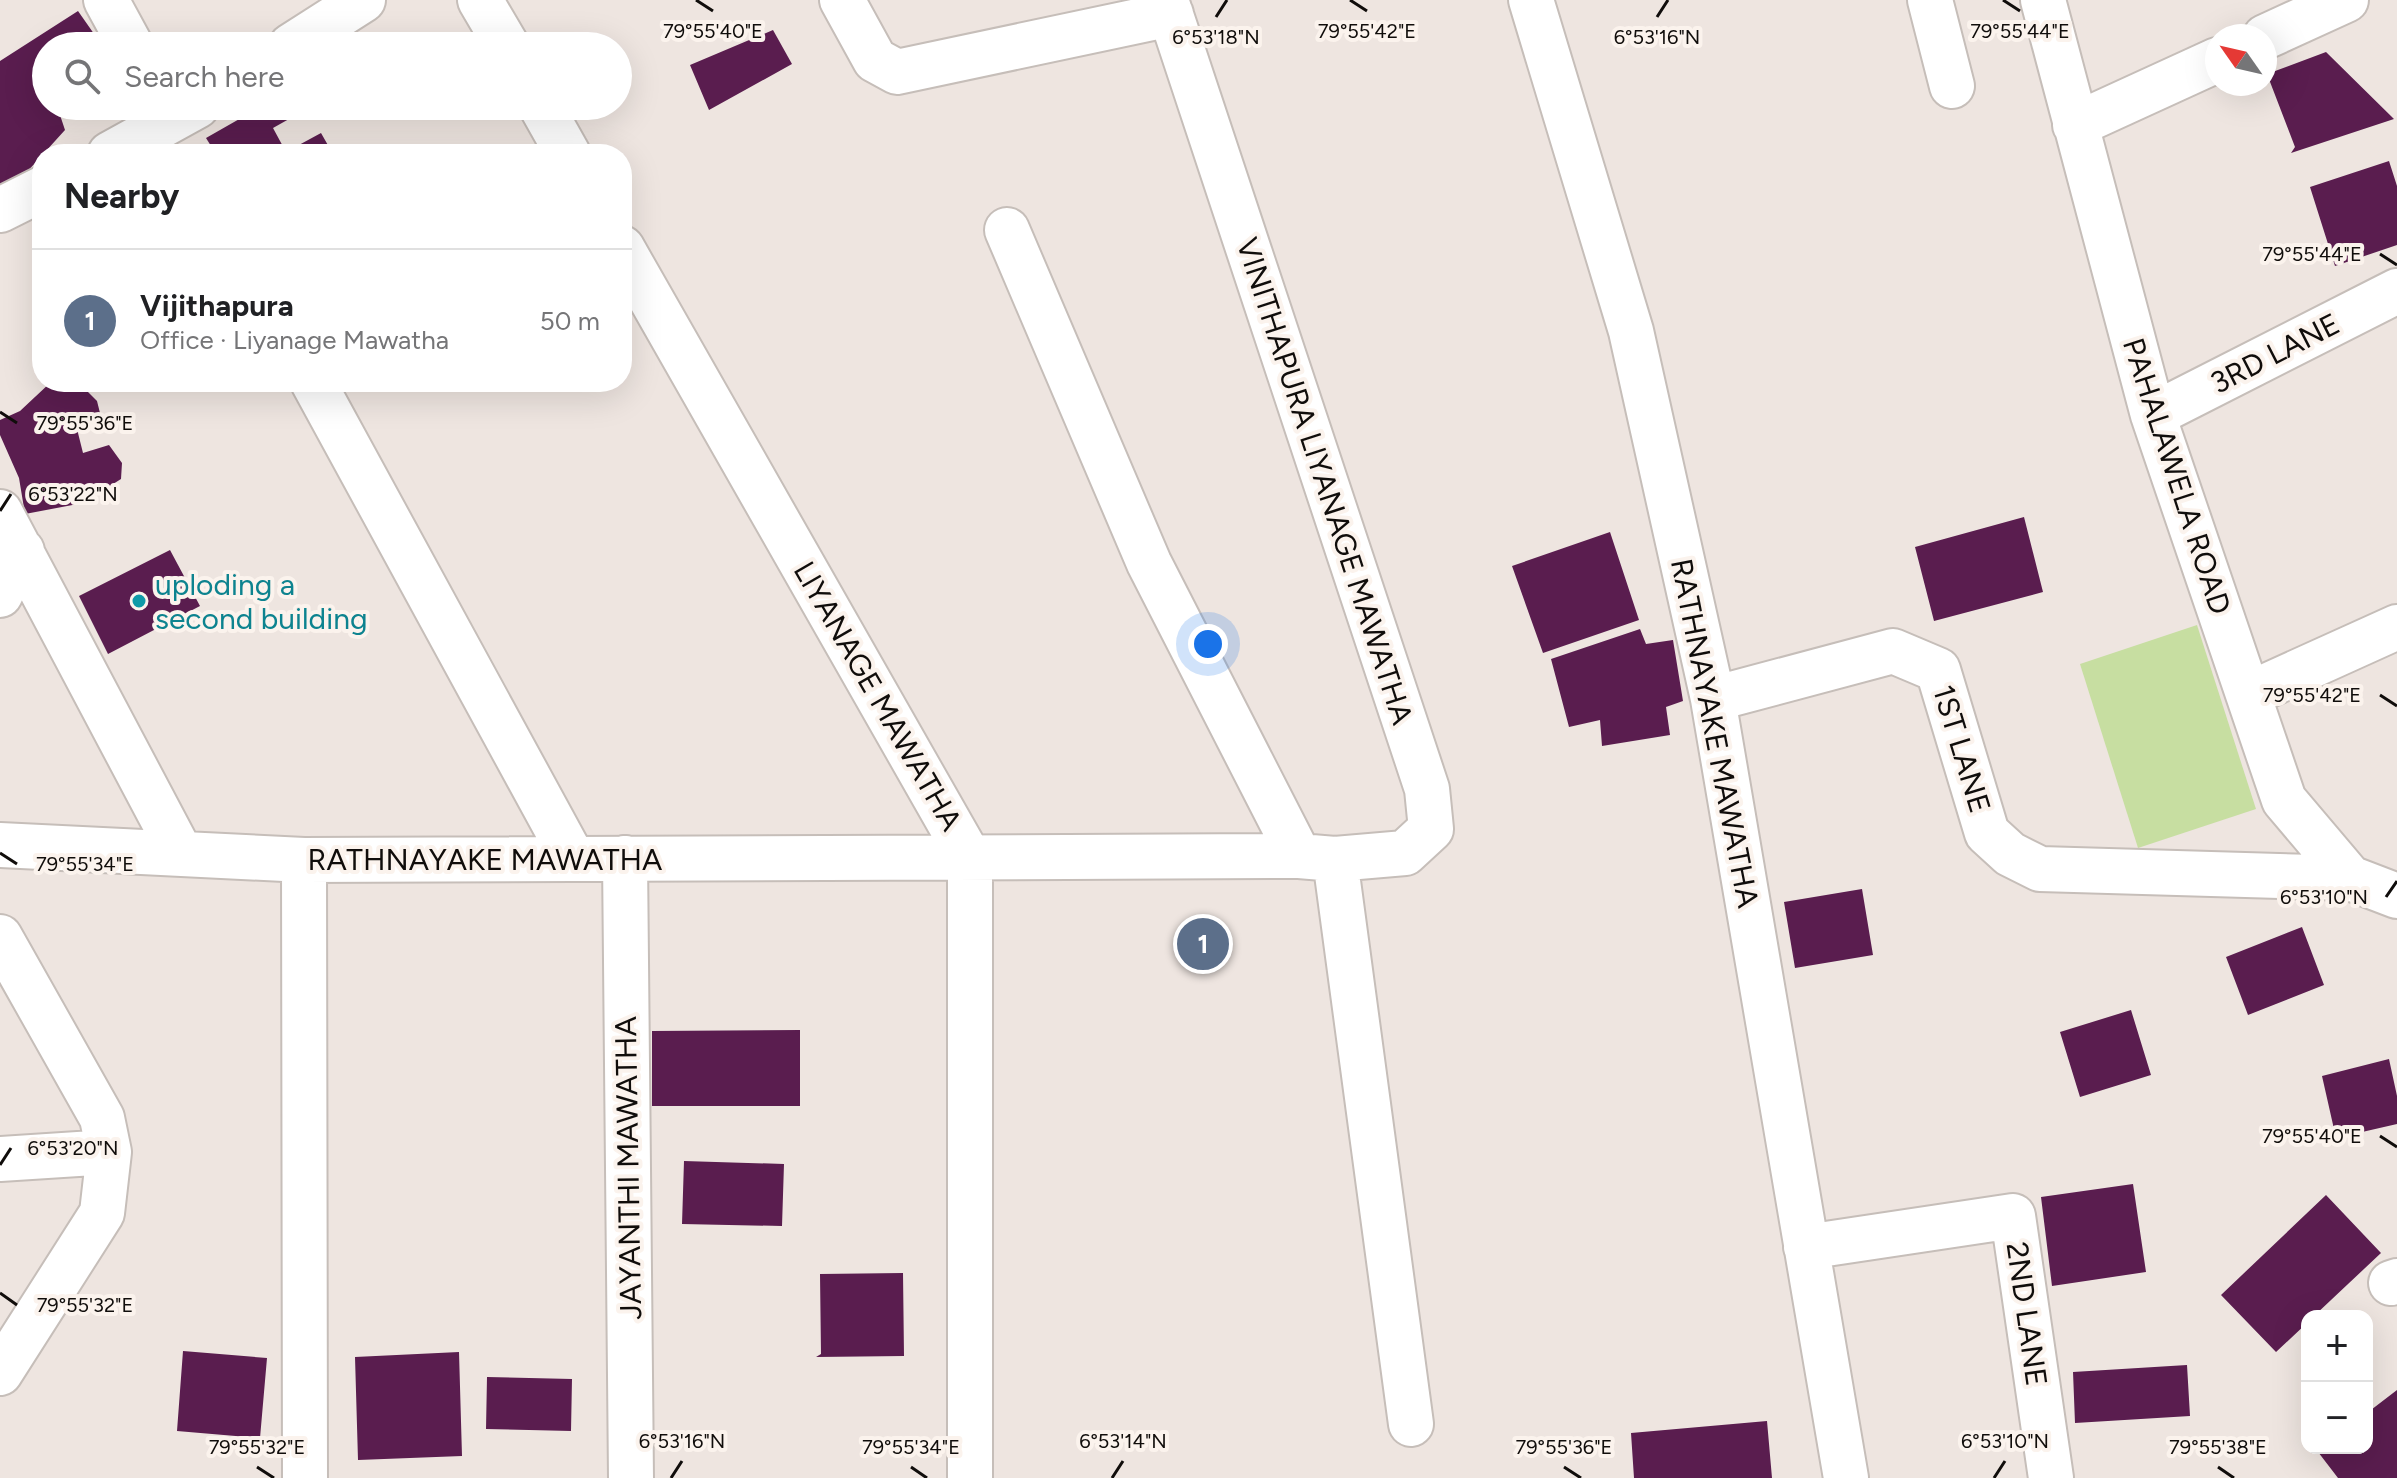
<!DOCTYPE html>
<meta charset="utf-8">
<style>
body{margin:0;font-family:Figtree,sans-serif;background:#f6f6f6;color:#202124}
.controls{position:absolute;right:24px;bottom:24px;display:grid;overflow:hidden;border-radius:16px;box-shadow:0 8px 32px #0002}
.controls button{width:72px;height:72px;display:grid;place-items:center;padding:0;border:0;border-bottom:2px solid #e0e0e0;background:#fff;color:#202124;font:40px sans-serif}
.compass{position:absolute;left:2205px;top:24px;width:72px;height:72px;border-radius:50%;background:#fff;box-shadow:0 8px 32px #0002;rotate:304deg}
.you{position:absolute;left:1208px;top:644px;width:28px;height:28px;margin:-20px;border:6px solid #fff;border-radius:50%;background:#1a73e8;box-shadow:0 0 0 12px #1a73e833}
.badge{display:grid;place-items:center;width:52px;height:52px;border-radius:50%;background:#1a73e8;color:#fff;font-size:26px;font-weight:700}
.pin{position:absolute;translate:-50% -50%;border:4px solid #fff;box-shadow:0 2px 8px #0006}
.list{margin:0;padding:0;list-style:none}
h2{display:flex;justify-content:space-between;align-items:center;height:104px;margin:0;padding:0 32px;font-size:34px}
h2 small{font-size:26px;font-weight:400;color:#757577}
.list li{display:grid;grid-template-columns:52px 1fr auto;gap:24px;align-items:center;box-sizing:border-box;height:144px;padding:0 32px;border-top:2px solid #e0e0e0}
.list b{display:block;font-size:30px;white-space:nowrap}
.list p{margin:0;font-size:26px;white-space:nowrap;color:#757577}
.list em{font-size:26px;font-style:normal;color:#757577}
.icon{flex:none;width:44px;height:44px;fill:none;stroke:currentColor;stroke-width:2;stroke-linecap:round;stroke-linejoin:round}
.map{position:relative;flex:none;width:2397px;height:1478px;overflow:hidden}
.search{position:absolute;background:#fff;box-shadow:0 8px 32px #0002;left:32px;top:32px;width:600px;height:88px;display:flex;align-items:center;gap:20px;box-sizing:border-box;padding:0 28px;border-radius:44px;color:#757577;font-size:30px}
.panel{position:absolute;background:#fff;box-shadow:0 8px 32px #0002;left:32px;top:144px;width:600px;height:248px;border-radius:32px}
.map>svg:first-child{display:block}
</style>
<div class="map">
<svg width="2397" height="1478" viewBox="0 0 2397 1478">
<rect width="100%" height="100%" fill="#eee5e0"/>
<path fill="#c7dea1" d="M2197,625l59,184 -118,39 -58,-184z"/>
<path fill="#5a1d4f" d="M78,11l21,30 -5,5h-48v60h11l8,24 -59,65 -6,-11v-123z
M773,30l19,34 -83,46 -19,-45z
M2326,52l68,67 -103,34 4,-6 -28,-73z
M262,106h20l7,13 -16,9 13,24 35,-19 12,21h-117l-10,-16z
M2389,161l8,25v59l-62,21 -25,-79z
M51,382h27l19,19 3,12 -17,5 -5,15 5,20 26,-8 13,18 -1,16 -38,24 -58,11 -6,-36 -19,-43v-15l20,-9z
M2024,517l19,75 -109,29 -19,-74z
M1610,532l29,88 -96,33 -31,-87z
M170,550l30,56 -92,48 -29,-58z
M1640,629l6,15 27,-4 10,61 -17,6 4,28 -68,11 -2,-26 -31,7 -18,-68z
M1862,889l11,66 -78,13 -11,-66z
M2302,927l22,58 -76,30 -22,-58z
M2131,1010l20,65 -71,22 -20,-65z
M800,1030v76h-148v-75z
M2389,1059l8,37v28l-61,14 -14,-62z
M684,1161l100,3 -2,62 -100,-2z
M2133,1184l13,88 -94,14 -11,-89z
M2326,1195l55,58 -67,63h-7v7l-31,29 -55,-57z
M903,1273l1,83 -88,1 5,-3 -1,-80z
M183,1351l84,7 -7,80 -83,-7z
M459,1352l3,104 -104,4 -3,-103z
M2187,1365l3,51 -115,7 -2,-51z
M487,1377l85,2 -1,52 -85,-2z
M2397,1390v88h-59l-23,-30h52v-35z
M1767,1421l5,57h-138l-3,-45z"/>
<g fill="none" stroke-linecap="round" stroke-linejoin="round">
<g stroke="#c6beb9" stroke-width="48">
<path id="minor" d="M106,0l25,46
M480,0l27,46
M842,0l33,60 22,12 274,-58
M1531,0l100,331 82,368 133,779
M1930,0l22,86
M2043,0l110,415 131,385 66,78 47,18
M2265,37l81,-37
M291,46l72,-46
M541,106l27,48
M2075,125l142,-65
M110,154l87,-48
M0,210l42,-21
M1007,230l142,333 150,293
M622,248l348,611v619
M313,382l259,475
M2153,415l244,-124
M0,512l181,342
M0,595l22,-44
M2249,694l148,-67
M1713,699l180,-48 45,19 49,163 23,21 30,15 310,9
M0,845l304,15 995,-4 36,3 70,-6 26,-24 -4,-40 -261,-789
M625,858l6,620
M1335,859l76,565
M304,860l1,618
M0,937l102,181 7,34 -7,61 -102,160
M0,1159l109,-7
M1806,1247l207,-31 38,262
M2391,1283l6,-2"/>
</g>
<use href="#minor" stroke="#fff" stroke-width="44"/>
</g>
<path fill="none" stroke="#100d0b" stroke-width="3" d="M696,0l17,11M1350,0l17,11M2003,0l17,11M1216,17l11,-17M1657,17l11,-17M2380,254l17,11M0,412l17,11M0,511l11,-17M2380,695l17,11M0,853l17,11M2386,897l11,-16M2380,1136l17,11M0,1165l11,-17M0,1293l17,12M257,1467l17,11M911,1467l16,11M1564,1467l17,11M2218,1467l16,11M671,1478l11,-17M1112,1478l11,-17M1994,1478l11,-17"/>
<circle fill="#0f9aa8" stroke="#fbf3ed" stroke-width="3" cx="139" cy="601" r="8"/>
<g text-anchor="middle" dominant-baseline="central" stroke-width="8" stroke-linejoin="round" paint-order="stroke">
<g font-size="30" fill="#100d0b" stroke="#fbf3ed">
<text transform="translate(2275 353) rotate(-27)">3RD LANE</text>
<text transform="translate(2177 476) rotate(72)">PAHALAWELA ROAD</text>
<text transform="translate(1325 481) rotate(72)">VINITHAPURA LIYANAGE MAWATHA</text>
<text transform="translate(878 696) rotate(60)">LIYANAGE MAWATHA</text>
<text transform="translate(1715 733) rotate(79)">RATHNAYAKE MAWATHA</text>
<text transform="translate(1962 749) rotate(73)">1ST LANE</text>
<text x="485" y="859">RATHNAYAKE MAWATHA</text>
<text transform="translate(628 1168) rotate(-91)">JAYANTHI MAWATHA</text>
<text transform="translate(2027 1314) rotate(82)">2ND LANE</text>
</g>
<g font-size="30" fill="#0d838f" stroke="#fbf3ed" text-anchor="start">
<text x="155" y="584">uploding a<tspan x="155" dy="34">second building</tspan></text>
</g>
</g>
<g font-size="20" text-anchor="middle" fill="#100d0b" stroke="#fbf3ed" stroke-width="8" stroke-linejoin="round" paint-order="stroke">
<text x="713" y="38">79°55'40"E</text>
<text x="1367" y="38">79°55'42"E</text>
<text x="2020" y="38">79°55'44"E</text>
<text x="1216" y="44">6°53'18"N</text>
<text x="1657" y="44">6°53'16"N</text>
<text x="2312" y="261">79°55'44"E</text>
<text x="85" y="430">79°55'36"E</text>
<text x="73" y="501">6°53'22"N</text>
<text x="2312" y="702">79°55'42"E</text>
<text x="85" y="871">79°55'34"E</text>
<text x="2324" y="904">6°53'10"N</text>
<text x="2312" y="1143">79°55'40"E</text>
<text x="73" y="1155">6°53'20"N</text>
<text x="85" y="1312">79°55'32"E</text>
<text x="682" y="1448">6°53'16"N</text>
<text x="1123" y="1448">6°53'14"N</text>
<text x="2005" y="1448">6°53'10"N</text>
<text x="257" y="1454">79°55'32"E</text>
<text x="911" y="1454">79°55'34"E</text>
<text x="1564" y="1454">79°55'36"E</text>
<text x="2218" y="1454">79°55'38"E</text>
</g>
</svg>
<div class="controls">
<button>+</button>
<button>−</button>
</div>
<svg class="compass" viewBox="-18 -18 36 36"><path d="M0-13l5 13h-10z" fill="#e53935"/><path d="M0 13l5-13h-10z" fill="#757577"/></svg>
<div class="you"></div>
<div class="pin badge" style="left:1203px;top:944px;background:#5c6f8a">1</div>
<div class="search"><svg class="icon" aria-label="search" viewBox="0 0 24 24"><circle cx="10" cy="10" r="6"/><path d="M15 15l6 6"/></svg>Search here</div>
<section class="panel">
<h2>Nearby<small></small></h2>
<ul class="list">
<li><span class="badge" style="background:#5c6f8a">1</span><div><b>Vijithapura</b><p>Office · Liyanage Mawatha</p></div><em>50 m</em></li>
</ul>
</section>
</div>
